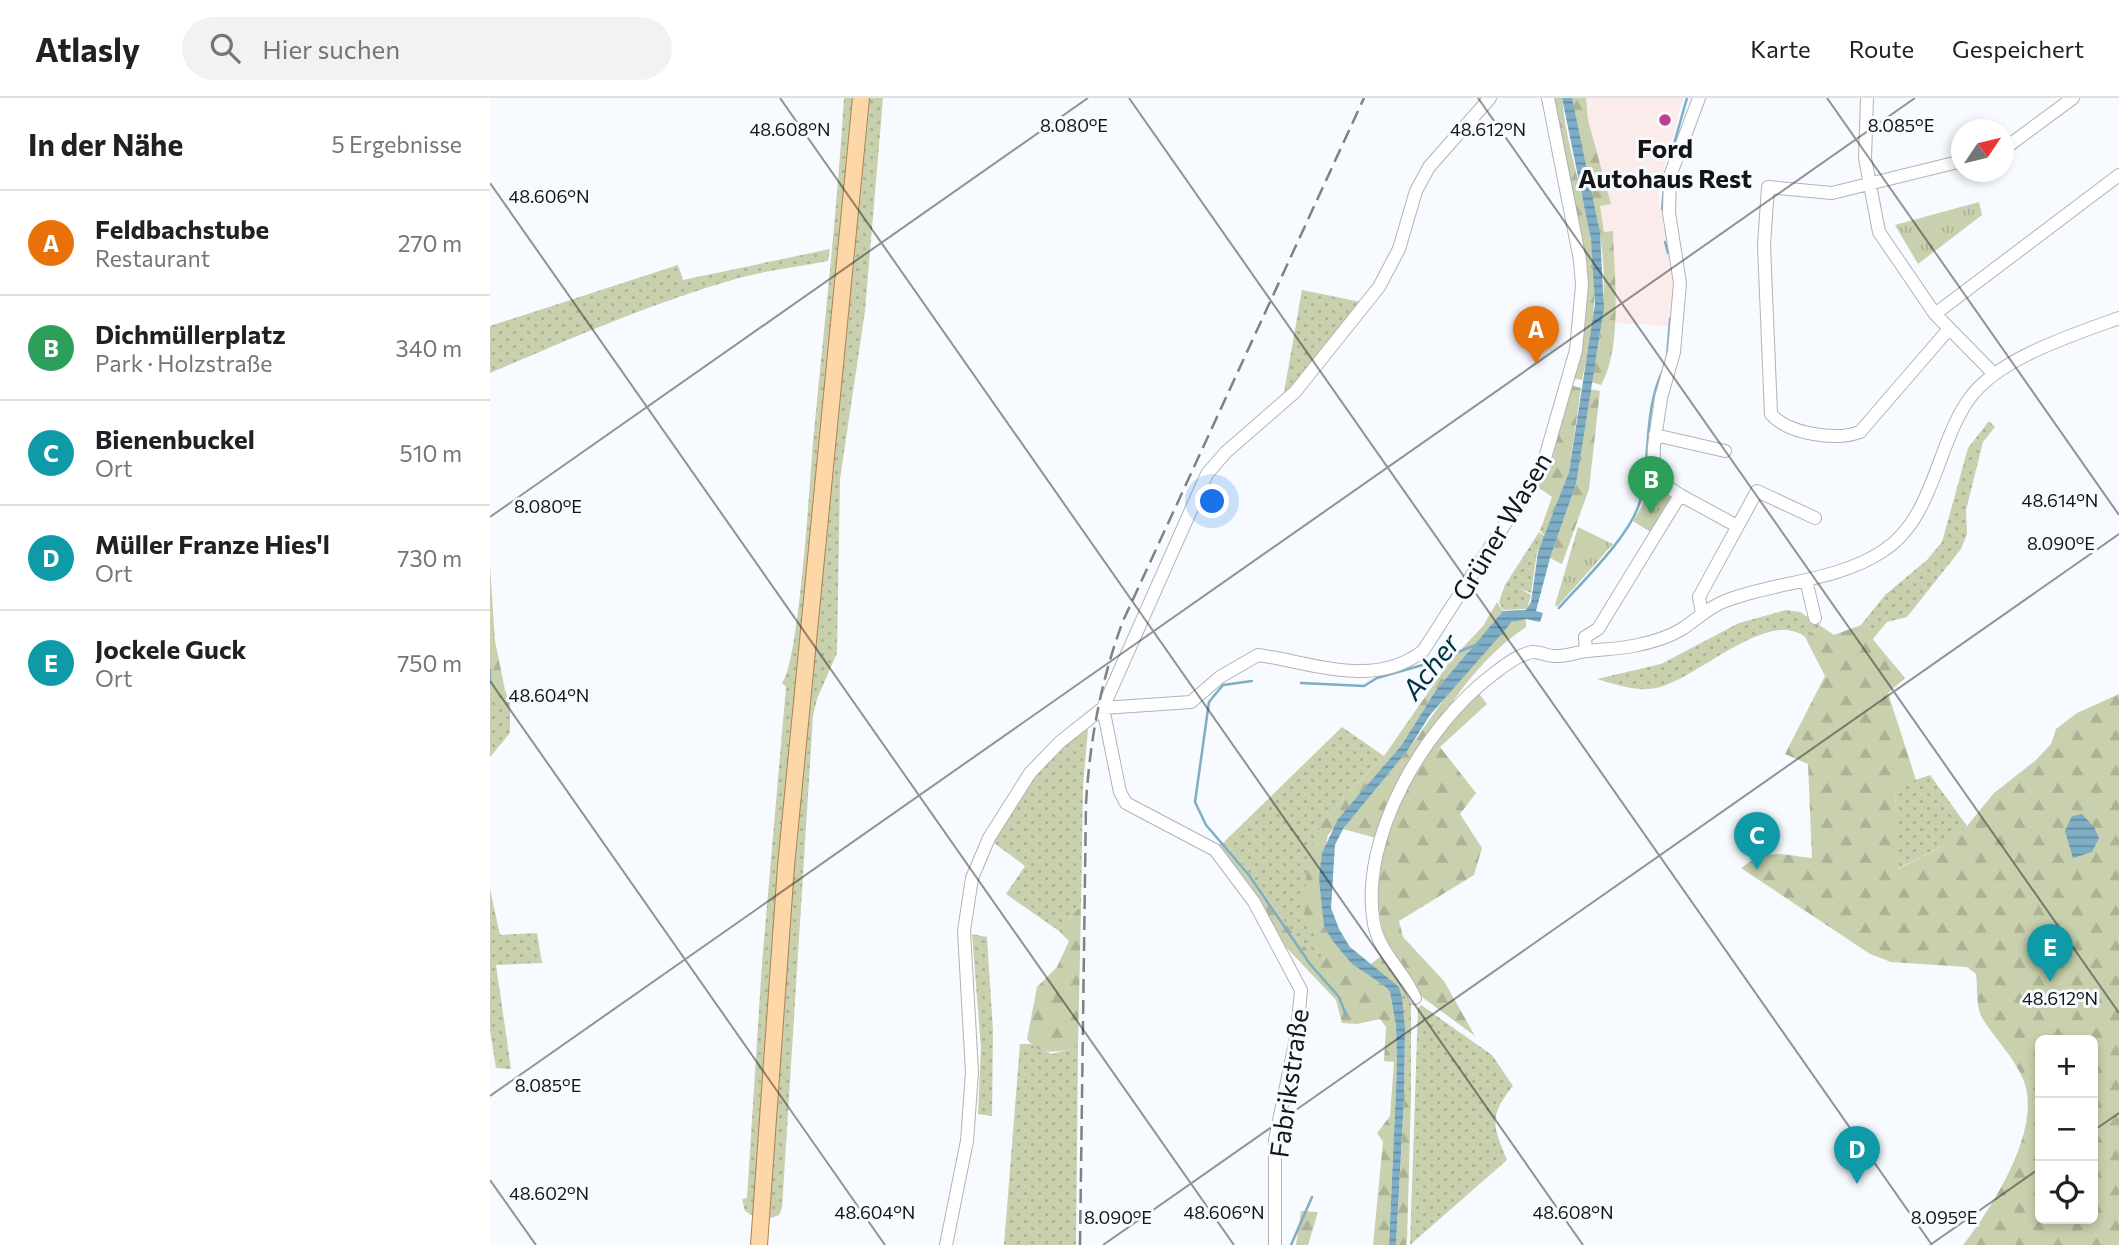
<!DOCTYPE html>
<html lang="de">
<meta charset="utf-8">
<style>
body{margin:0;font-family:Commissioner,sans-serif;background:#f2f2f2;color:#202124}
.controls{position:absolute;right:21px;bottom:21px;display:grid;overflow:hidden;border-radius:10px;box-shadow:0 4px 10px #0003}
.controls button{width:63px;height:63px;display:grid;place-items:center;padding:0;border:0;border-bottom:2px solid #e0e0e0;background:#fff;color:#202124;font:35px sans-serif}
.compass{position:absolute;left:1461px;top:21px;width:63px;height:63px;border-radius:50%;background:#fff;box-shadow:0 4px 10px #0003;rotate:55deg}
.you{position:absolute;left:723px;top:404px;width:24px;height:24px;margin:-18px;border:5px solid #fff;border-radius:50%;background:#1a73e8;box-shadow:0 0 0 10px #1a73e833}
.badge{display:grid;place-items:center;width:46px;height:46px;border-radius:50%;background:#b45309;color:#fff;font-size:23px;font-weight:700}
.pin{position:absolute;translate:-50% -58px;filter:drop-shadow(0 2px 4px #0008)}
.pin::after{content:'';position:absolute;top:37px;width:24px;height:21px;background:inherit;clip-path:polygon(0 0,100% 0,50% 100%)}
.list{margin:0;padding:0;list-style:none}
h2{display:flex;justify-content:space-between;align-items:center;height:91px;margin:0;padding:0 28px;font-size:30px}
h2 small{font-size:23px;font-weight:400;color:#757577}
.list li{display:grid;grid-template-columns:46px 1fr auto;gap:21px;align-items:center;box-sizing:border-box;height:105px;padding:0 28px;border-top:2px solid #e0e0e0}
.list b{display:block;font-size:26px;white-space:nowrap}
.list p{margin:0;font-size:23px;white-space:nowrap;color:#757577}
.list em{font-size:23px;font-style:normal;color:#757577}
.icon{flex:none;width:38px;height:38px;fill:none;stroke:currentColor;stroke-width:2;stroke-linecap:round;stroke-linejoin:round}
.map{position:relative;flex:none;width:1629px;height:1147px;overflow:hidden}
header{display:flex;align-items:center;gap:42px;box-sizing:border-box;height:98px;padding:0 35px;background:#fff;border-bottom:2px solid #e0e0e0}
header strong{font-size:33px}
nav{display:flex;gap:38px;margin-inline-start:auto;font-size:24px}
.search{width:490px;height:63px;background:#f2f2f2;display:flex;align-items:center;gap:18px;box-sizing:border-box;padding:0 24px;border-radius:38px;color:#757577;font-size:26px}
main{display:flex}
aside{flex:1;background:#fff}
.map>svg:first-child{display:block}
</style>
<header>
<strong>Atlasly</strong>
<div class="search"><svg class="icon" aria-label="search" viewBox="0 0 24 24"><circle cx="10" cy="10" r="6"/><path d="M15 15l6 6"/></svg>Hier suchen</div>
<nav><a>Karte</a><a>Route</a><a>Gespeichert</a></nav>
</header>
<main>
<aside>
<h2>In der Nähe<small>5 Ergebnisse</small></h2>
<ul class="list">
<li><span class="badge" style="background:#e8710a">A</span><div><b>Feldbachstube</b><p>Restaurant</p></div><em>270 m</em></li>
<li><span class="badge" style="background:#2e9e5b">B</span><div><b>Dichmüllerplatz</b><p>Park · Holzstraße</p></div><em>340 m</em></li>
<li><span class="badge" style="background:#0f9aa8">C</span><div><b>Bienenbuckel</b><p>Ort</p></div><em>510 m</em></li>
<li><span class="badge" style="background:#0f9aa8">D</span><div><b>Müller Franze Hies'l</b><p>Ort</p></div><em>730 m</em></li>
<li><span class="badge" style="background:#0f9aa8">E</span><div><b>Jockele Guck</b><p>Ort</p></div><em>750 m</em></li>
</ul>
</aside>
<div class="map">
<svg width="1629" height="1147" viewBox="0 0 1629 1147">
<defs>
<pattern id="grass-dots" width="8" height="8" patternUnits="userSpaceOnUse" patternTransform="scale(1.75)"><rect width="8" height="8" fill="#c8d0ae"/><path d="M2 2h.1M6 6h.1" fill="none" stroke="#abb295" stroke-width="1.8" stroke-linecap="round"/></pattern>
<pattern id="forest-firs" width="22" height="20" patternUnits="userSpaceOnUse" patternTransform="scale(1.75)"><rect width="22" height="20" fill="#c8d0ae"/><path d="M5 1l3.5 6h-7zM16 11l3.5 6h-7z" fill="#abb295"/></pattern>
<pattern id="park-tufts" width="24" height="20" patternUnits="userSpaceOnUse" patternTransform="scale(1.75)"><rect width="24" height="20" fill="#c8d0ae"/><path d="M3 7l-1-3M5 7V3M7 7l1-3M15 17l-1-3M17 17v-4M19 17l1-3" fill="none" stroke="#abb295"/></pattern>
<pattern id="water-rules" width="6" height="5" patternUnits="userSpaceOnUse" patternTransform="scale(1.75)"><rect width="6" height="5" fill="#7daec6"/><path d="M0 2.5h6" fill="none" stroke="#658ca0"/></pattern>
</defs>
<rect width="100%" height="100%" fill="#f7faff"/>
<path fill="#fcebeb" d="M1096,0h97l-24,89v22h6l9,50v67l-60,-3 -1,-91h-9l-4,-27 10,-1 -22,-84z"/>
<path fill="url(#grass-dots)" d="M354,0h13l-103,1117h-3l-6,-4 -3,-12 5,-1 15,-235 24,-276 -4,-4c17,-19 28,-204 31,-241 11,-115 24,-229 31,-344z
M378,0h15l-18,213 -25,168 -3,174 -20,46 -4,17 -31,492 -3,7 -8,3 -3,-2 26,-363z
M340,151l-2,12c-29,6 -60,9 -89,17 -85,24 -167,60 -249,95v-47l188,-61 5,15z
M812,192l59,12 -78,96z
M1499,323l6,6 -12,15 -17,68 1,24 -6,15 -54,68 -20,5 -15,18 -11,-15 24,-30 42,-35 15,-18 26,-94z
M1049,434l6,5 -8,15 -6,41 -12,-5 12,7 -4,14 -24,1 -4,-8 6,-17z
M1296,512l14,2 21,14 -16,11c-36,-29 -106,40 -145,50 -22,6 -42,-2 -63,-8l64,-15 78,-41z
M15,592l5,14v29l-20,24v-66l10,5z
M852,629l42,29 -58,61 -1,138 -1,6 -6,1c-36,-37 -60,-82 -94,-120z
M598,631l-5,57 -2,119 -22,26 -53,-37 19,-28 -31,-23c23,-45 50,-86 94,-114z
M1440,677l37,51 -24,20 -46,23 -2,-82z
M0,791l10,46 37,-2 5,30 -46,2 15,104 -15,-1 -6,-38z
M482,836l15,3 6,94 -1,85 -14,-2 3,-66z
M892,857l29,41v102h-7l1,-69 -6,-42 -29,-22z
M931,907l71,50 21,31c-25,31 -20,39 -6,74l-97,85 8,-237z
M530,946h10l22,10 26,-7 -2,198h-72z"/>
<path fill="url(#forest-firs)" fill-rule="evenodd" d="M1063,0h9c4,48 22,95 29,143 8,48 2,93 -9,139l-11,-2 11,-60z
M1082,0h14l2,22 23,84 -11,2 4,26 9,-1c1,43 10,116 -12,154l-10,-3c11,-50 18,-100 8,-151 -8,-44 -23,-88 -27,-133z
M1079,287l12,3 -12,84 -24,64 -5,-5 12,-34 -16,-11 16,-26z
M1099,291l11,2 -11,98 -27,75 -12,-6 26,-74z
M0,467l5,76 10,49 -5,7 -10,-6z
M1007,504l6,9 -67,79 -35,56 -73,89 -9,44 33,85 33,21 5,7 6,34 1,40 -8,179h-16l10,-103 -6,-9 13,-17 4,-54 -10,-1 2,-34 -6,-8 -23,5 -15,-1 -6,-23 -53,-56 -33,-59 -31,-40 5,-3c34,38 58,83 94,119h6l1,-6 -19,-36 -2,-14 3,-39 6,-26 13,-23 58,-61 66,-95 33,-35z
M1028,521h8v8c-71,47 -112,138 -150,211l-33,-9 65,-79 41,-58 54,-63z
M1371,527l44,53 -17,15 28,87 -21,7 3,82 45,-23 24,-20 27,-33 42,-33 15,-16 5,-15 21,-16 42,-19v551h-156c29,-37 81,-118 60,-166 -10,-23 -26,-38 -39,-58 -9,-12 -6,-32 -8,-47l-9,-7 -76,-5 -21,-8 -129,-86c28,-21 40,-13 71,-10l-4,-94 -23,-10 40,-78 -20,-39 16,-11 13,9zM1550,942h53v179h-53z
M987,593l10,13 -47,43 36,46 -16,21 22,34 -8,27 -75,46 4,16 41,44 31,55 -53,-39 -36,-45 -9,-55 7,-56 22,-52 24,-43z
M591,807l-3,142c-18,5 -38,10 -51,-8l10,-52 20,-20 12,-26 -10,-10z
M914,1000h7l-4,143 -1,4h-10z
M811,1113l17,1 -10,33h-12z"/>
<path fill="url(#park-tufts)" d="M1489,104l3,13 -64,49 -23,-39z
M1159,386l22,13 -19,36 -19,-12 9,-15z
M1088,429l35,17 -56,63 -2,-2z"/>
<path fill="url(#water-rules)" d="M1072,0h10l28,135 4,75 -28,176 -26,74 -14,53 7,2 -3,9 -14,-3 -14,3 -82,93 -22,35 -65,79 -8,16 -4,63 8,21 11,18 49,40 3,11 3,31 -1,69 -8,147h-7l8,-179 -1,-40 -6,-34 -5,-6 -33,-22 -20,-24 -8,-14 -5,-47 3,-26 16,-34 63,-73 35,-56 67,-79 23,-1 5,-8 7,-50 31,-80 26,-168 -4,-64z
M1592,716l12,13 5,11 -7,14 -19,6 -8,-27 7,-15z"/>
<g fill="none" stroke-linecap="round" stroke-linejoin="round">
<path stroke="#7daec6" stroke-width="2.5" d="M1180,60l17,-60
M1172,111l3,-32
M1175,144l3,11
M1177,259l3,-38
M1069,510c23,-26 73,-74 81,-107 11,-43 3,-90 23,-131
M0,572v12
M762,583l-29,4 -14,17 -14,100 11,23 43,50 61,89 29,33 7,18
M811,585l63,3 13,-8 56,-16 45,-18
M801,1147l21,-48"/>
<g stroke="#b0b3b8" stroke-width="14">
<path id="minor" d="M1377,0l-2,60 14,74 56,82 184,-139
M1514,51l69,-51
M1445,216l59,60
M1458,232l-88,102c-24,9 -72,2 -89,-18l-7,-169 4,-58 64,6 130,-32
M1165,337l70,16
M1190,397l57,31
M1316,482l9,38
M1212,515l-3,-16 58,-106 58,27
M1096,553l-1,-14 13,-8 82,-134 -27,-18 1,-31 7,-48 13,-46 6,-69 -11,-70 1,-37 29,-78
M613,610l88,-6 29,-25 38,-22c57,8 115,34 165,-4l120,-186 33,-115 6,-65 -2,-25 -32,-162
M613,610l17,84 6,11 89,47 39,52 47,88 -4,43 -22,107v105
M925,900c-11,-27 -35,-44 -41,-74 -16,-87 52,-199 118,-249 12,-9 25,-20 40,-23 7,-1 14,4 22,4 11,1 22,-4 34,-5 15,-2 30,-2 45,-5 16,-3 36,-9 49,-17 14,-9 27,-22 43,-28 52,-20 111,-19 158,-50 51,-33 53,-105 86,-152 29,-41 104,-64 150,-81
M456,1147l21,-104 5,-69 -8,-141 8,-53 17,-40 41,-65 30,-31 43,-34 104,-234 19,-22 69,-60 84,-105 20,-38 17,-58 13,-24 61,-69"/>
</g>
<g stroke="#ac8250" stroke-width="18">
<path id="major" d="M269,1147l27,-379 75,-768"/>
</g>
<use href="#minor" stroke="#fff" stroke-width="12"/>
<use href="#major" stroke="#fed7a9" stroke-width="16"/>
<path stroke="#7f8184" stroke-width="2.5" stroke-dasharray="14 7" stroke-linecap="butt" d="M590,1147l6,-442c4,-64 15,-123 37,-182l241,-523"/>
</g>
<path fill="none" stroke="#131516" stroke-width="2" stroke-opacity="0.45" d="M290,0l803,1147M639,0l803,1147M988,0l641,915M1337,0l292,417M0,85l744,1062M0,419l598,-419M0,583l395,564M0,998l1425,-998M1603,1033l26,-18M0,1082l46,65M613,1147l1016,-711M1440,1147l110,-77"/>
<circle fill="#bd408e" stroke="#f7faff" stroke-width="2.5" cx="1175" cy="22" r="7"/>
<g text-anchor="middle" dominant-baseline="central" stroke-width="6" stroke-linejoin="round" paint-order="stroke">
<g font-size="26" font-weight="bold" fill="#131516" stroke="#f7faff">
<text x="1175" y="49">Ford<tspan x="1175" dy="30">Autohaus Rest</tspan></text>
</g>
<g font-size="26" fill="#131516" stroke="#f7faff">
<text transform="translate(1011 428) rotate(-59)">Grüner Wasen</text>
<text transform="translate(798 985) rotate(-82)">Fabrikstraße</text>
</g>
<g font-size="28" font-style="italic" fill="#043142" stroke="#f7faff">
<text transform="translate(940 568) rotate(-52)">Acher</text>
</g>
</g>
<g font-size="18" text-anchor="middle" fill="#131516" stroke="#f7faff" stroke-width="6" stroke-linejoin="round" paint-order="stroke">
<text x="1411" y="34">8.085°E</text>
<text x="584" y="34">8.080°E</text>
<text x="300" y="38">48.608°N</text>
<text x="998" y="38">48.612°N</text>
<text x="59" y="105">48.606°N</text>
<text x="1570" y="409">48.614°N</text>
<text x="58" y="415">8.080°E</text>
<text x="1571" y="452">8.090°E</text>
<text x="59" y="604">48.604°N</text>
<text x="1570" y="907">48.612°N</text>
<text x="58" y="994">8.085°E</text>
<text x="59" y="1102">48.602°N</text>
<text x="385" y="1121">48.604°N</text>
<text x="734" y="1121">48.606°N</text>
<text x="1083" y="1121">48.608°N</text>
<text x="628" y="1126">8.090°E</text>
<text x="1454" y="1126">8.095°E</text>
</g>
</svg>
<div class="controls">
<button>+</button>
<button>−</button>
<button><svg class="icon" aria-label="locate" viewBox="0 0 24 24"><circle cx="12" cy="12" r="6"/><path d="M12 2v4M12 18v4M2 12h4M18 12h4"/></svg></button>
</div>
<svg class="compass" viewBox="-18 -18 36 36"><path d="M0-13l5 13h-10z" fill="#e53935"/><path d="M0 13l5-13h-10z" fill="#757577"/></svg>
<div class="you"></div>
<div class="pin badge" style="left:1046px;top:266px;background:#e8710a">A</div>
<div class="pin badge" style="left:1161px;top:416px;background:#2e9e5b">B</div>
<div class="pin badge" style="left:1267px;top:772px;background:#0f9aa8">C</div>
<div class="pin badge" style="left:1367px;top:1086px;background:#0f9aa8">D</div>
<div class="pin badge" style="left:1560px;top:884px;background:#0f9aa8">E</div>
</div>
</main>
